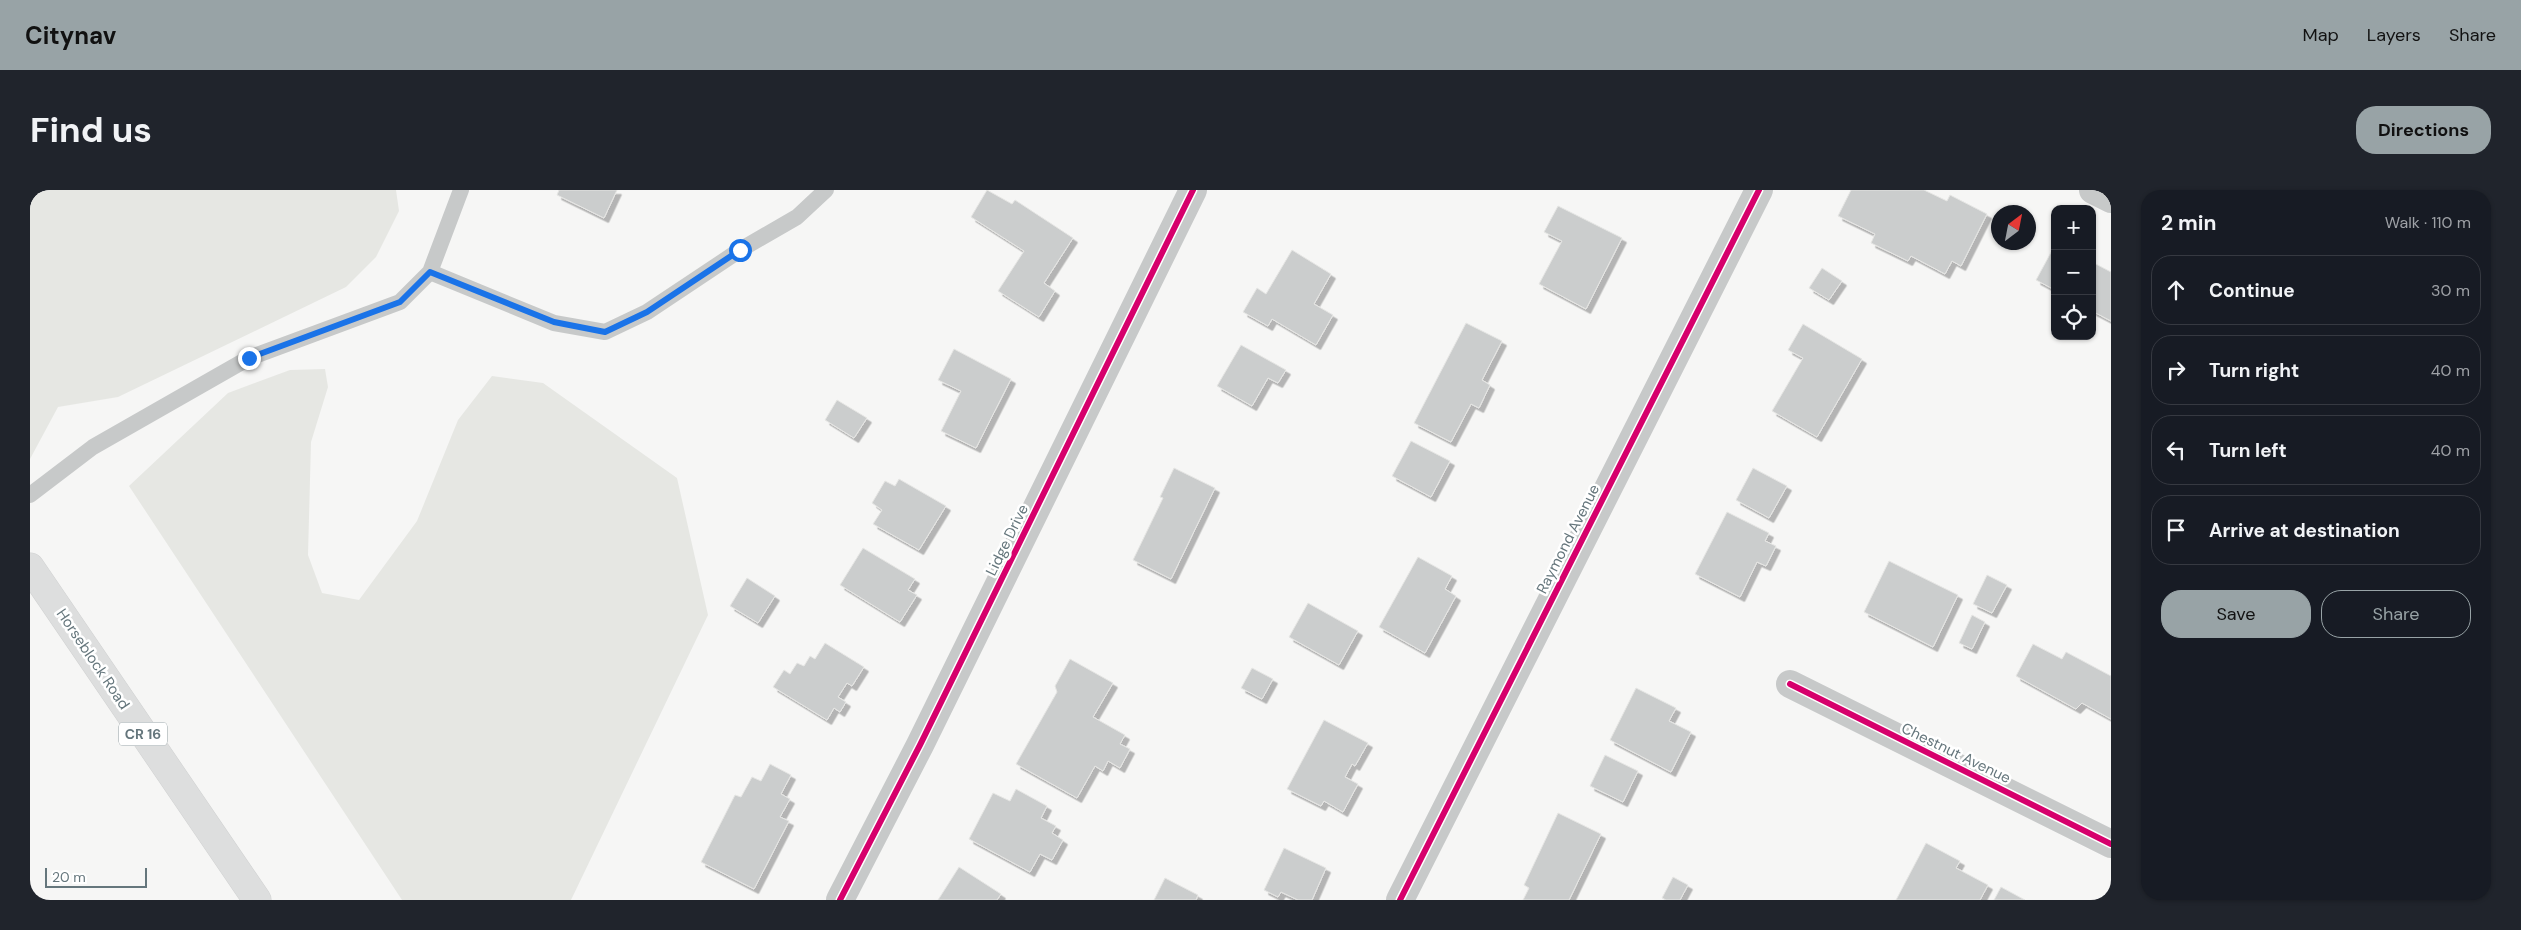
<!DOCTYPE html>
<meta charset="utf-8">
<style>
body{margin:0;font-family:"DM Sans",sans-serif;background:#20242c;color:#f1f3f6}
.controls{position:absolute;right:15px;top:15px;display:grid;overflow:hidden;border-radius:10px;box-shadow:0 1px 4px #0004}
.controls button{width:45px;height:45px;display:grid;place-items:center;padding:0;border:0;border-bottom:1px solid #363941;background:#171b24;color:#f1f3f6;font:25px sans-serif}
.compass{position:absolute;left:1961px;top:15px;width:45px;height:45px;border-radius:50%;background:#171b24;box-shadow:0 1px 4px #0004;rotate:32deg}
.scale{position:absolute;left:15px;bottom:12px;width:102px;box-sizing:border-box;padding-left:5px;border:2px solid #65767c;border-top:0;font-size:14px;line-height:18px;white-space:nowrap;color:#65767c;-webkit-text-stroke:4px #fff;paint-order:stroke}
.stop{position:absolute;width:15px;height:15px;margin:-11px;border:4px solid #1a73e8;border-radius:50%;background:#fff}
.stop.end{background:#1a73e8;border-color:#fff;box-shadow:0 1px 5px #0008}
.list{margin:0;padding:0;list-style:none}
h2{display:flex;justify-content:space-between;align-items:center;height:65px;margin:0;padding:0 20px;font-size:21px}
h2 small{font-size:16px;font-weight:400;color:#9ea1a6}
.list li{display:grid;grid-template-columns:32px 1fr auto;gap:15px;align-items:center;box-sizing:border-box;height:70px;margin:0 10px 10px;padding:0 10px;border:1px solid #363941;border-radius:20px}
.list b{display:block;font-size:19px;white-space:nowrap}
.list em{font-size:16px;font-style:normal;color:#9ea1a6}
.actions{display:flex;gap:10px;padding:15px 20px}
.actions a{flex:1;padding:11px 0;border:1px solid #98a3a6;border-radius:20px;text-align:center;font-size:18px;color:#98a3a6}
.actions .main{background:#98a3a6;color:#111}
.icon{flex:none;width:28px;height:28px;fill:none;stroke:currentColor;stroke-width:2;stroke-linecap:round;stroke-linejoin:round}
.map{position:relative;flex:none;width:2081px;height:710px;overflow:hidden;border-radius:20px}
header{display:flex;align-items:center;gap:30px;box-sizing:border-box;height:70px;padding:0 25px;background:#98a3a6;color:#111}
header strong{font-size:24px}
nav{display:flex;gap:28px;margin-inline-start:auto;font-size:18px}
.intro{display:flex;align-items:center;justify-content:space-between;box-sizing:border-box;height:120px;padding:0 30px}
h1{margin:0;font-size:35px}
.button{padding:12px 22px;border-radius:20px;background:#98a3a6;color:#111;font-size:18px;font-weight:700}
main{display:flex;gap:30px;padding:0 30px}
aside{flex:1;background:#171b24;border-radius:20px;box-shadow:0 1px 4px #0004}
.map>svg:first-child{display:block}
</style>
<header>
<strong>Citynav</strong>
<nav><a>Map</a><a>Layers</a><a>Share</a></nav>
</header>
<div class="intro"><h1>Find us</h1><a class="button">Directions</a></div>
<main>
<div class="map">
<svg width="2081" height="710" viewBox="0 0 2081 710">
<defs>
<filter id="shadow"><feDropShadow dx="4.5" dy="4.5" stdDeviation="0" flood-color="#0004"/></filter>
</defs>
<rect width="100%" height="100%" fill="#f6f6f5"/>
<path fill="#e6e7e3" d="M0,0h366l3,21 -23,46 -30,30 -228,110 -60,10 -28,52z
M295,179l3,18 -17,55 -3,113 14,38 37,7 58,-79 41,-101 34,-44 51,7 134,95 31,137 -137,285h-169l-273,-414 99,-93 62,-23z"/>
<path fill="#cbcdcd" stroke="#e6e6e4" filter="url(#shadow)" d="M529,0h58l-13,28 -47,-23z
M957,0l25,14 3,-4 58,38 -29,45 11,8 -16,26 -41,-26 26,-40 -53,-34z
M1821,0h73l23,11 3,-6 37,19 -26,52 -9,-5 -7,13 -34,-18 -3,5 -37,-18 4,-9 -37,-18z
M1528,16l64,32 -36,71 -47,-25 23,-43 -18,-9z
M2025,55v45l-19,-10z
M1262,60l39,24 -17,30 19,11 -17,30 -44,-26 -4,7 -25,-14 14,-24 9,6z
M2062,72l19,10v49l-19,-10z
M1792,78l20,13 -13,19 -20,-12z
M1436,133l36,18 -20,39 8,5 -11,23 -8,-4 -20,38 -37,-19z
M1773,134l59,35 -45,78 -45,-26 31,-53 -15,-8z
M1211,155l45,25 -8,13 -10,-5 -16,28 -35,-20z
M924,159l57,30 -35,69 -35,-17 20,-40 -23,-11z
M807,210l30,18 -13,20 -29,-18z
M1381,251l39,20 -19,36 -39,-21z
M1144,278l41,20 -44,91 -38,-19 30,-62 -3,-1z
M1723,278l34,18 -18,32 -33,-18z
M869,289l47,27 -27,44 -46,-26 9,-14 -10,-7 13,-22 10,5z
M1697,322l42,21 -4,8 11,5 -10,20 -9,-4 -17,35 -45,-23z
M833,358l52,31 -7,11 9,5 -17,27 -60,-37z
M1388,367l34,19 -7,13 11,7 -31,57 -46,-26z
M1859,371l69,34 -25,52 -69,-35z
M1957,385l20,10 -15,28 -19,-9z
M717,388l28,18 -17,27 -28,-17z
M1278,413l50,28 -19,34 -50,-28z
M1942,425l13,7 -13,27 -13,-6z
M795,453l39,24 -12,19 -5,-3 -9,14 8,5 -6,10 -6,-4 -7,12 -54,-33 11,-17 6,4 7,-11 7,3 6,-10 5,3z
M2003,454l29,15 4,-7 45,24v43l-29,-16 -6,6 -60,-33z
M1040,469l43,24 -20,34 32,18 -5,9 10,5 -10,19 -12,-7 -5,10 -8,-5 -18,32 -61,-34 41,-72 -2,-6z
M1222,478l21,11 -11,20 -21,-11z
M1606,498l40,20 -7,13 22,11 -20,40 -61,-32z
M1294,530l44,23 -13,23 -3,-2 -7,13 13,7 -15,28 -19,-11 -3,5 -34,-17z
M1575,565l33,16 -15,31 -33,-16z
M740,574l21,11 -10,19 9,5 -10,18 9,4 -35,68 -53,-27 34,-67 6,2 11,-20 9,4z
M986,599l31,17 -6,12 15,8 -4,7 11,7 -11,20 -12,-6 -10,18 -61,-33 24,-46 17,8z
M1528,623l43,21 -32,66h-46l6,-12 -5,-3z
M1896,653l34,18 -4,7 32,17 -8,15h-84z
M1254,658l42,20 -14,32h-14l-17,-8 -3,5 -14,-7z
M929,677l42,27 -4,6h-59z
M1643,687l15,8 -8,15h-14l-4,-2z
M1135,688l33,17 -2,5h-42z
M1971,697l24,13h-31z"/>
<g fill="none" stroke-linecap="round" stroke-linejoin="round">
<g stroke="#d1d2d2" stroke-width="29">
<path id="primary" d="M0,377l227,333"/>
</g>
<path stroke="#c7c9c9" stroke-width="16" d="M400,82l124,51 51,9 42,-20 93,-62 57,-33 29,-27
M0,305l63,-48 156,-89 151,-56 30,-30 31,-82"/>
<path stroke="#c7c9c9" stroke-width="28" d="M2063,0l18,9
M1760,494l321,160
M810,710l80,-155 273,-555
M1370,710l359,-710"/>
<use href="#primary" stroke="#dddede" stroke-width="28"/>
<g stroke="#fff" stroke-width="9">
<path id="cycleway" d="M1760,494l321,160
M810,710l80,-155 273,-555
M1370,710l359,-710"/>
</g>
<use href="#cycleway" stroke="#d6006c" stroke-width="6"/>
</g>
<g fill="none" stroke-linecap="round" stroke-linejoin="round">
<path stroke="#1a73e8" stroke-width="6" d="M219,168l151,-56 30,-30 124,50 51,10 42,-20 93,-62"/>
</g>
<g text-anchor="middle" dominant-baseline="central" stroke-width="5" stroke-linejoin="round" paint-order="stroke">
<rect fill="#fff" stroke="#939fa3" stroke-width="1" x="89" y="532.5" width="48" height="23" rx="4"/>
<g font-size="14" font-weight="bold" fill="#65767c">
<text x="113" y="544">CR 16</text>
</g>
<g font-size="15" fill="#65767c" stroke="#fff">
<text transform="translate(1538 349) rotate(-63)">Raymond Avenue</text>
<text transform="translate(977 350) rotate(-64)">Lidge Drive</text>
<text transform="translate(63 469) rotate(56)">Horseblock Road</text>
<text transform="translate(1926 563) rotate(26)">Chestnut Avenue</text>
</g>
</g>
</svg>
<div class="controls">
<button>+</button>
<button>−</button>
<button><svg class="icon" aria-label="locate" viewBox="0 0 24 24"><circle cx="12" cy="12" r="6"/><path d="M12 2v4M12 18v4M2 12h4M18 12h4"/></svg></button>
</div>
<svg class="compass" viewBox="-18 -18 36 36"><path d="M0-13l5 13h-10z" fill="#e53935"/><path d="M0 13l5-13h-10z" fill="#9ea1a6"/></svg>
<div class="scale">20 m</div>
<div class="stop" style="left:710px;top:60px"></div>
<div class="stop end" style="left:219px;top:168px"></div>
</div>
<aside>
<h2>2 min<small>Walk · 110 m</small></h2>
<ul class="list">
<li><svg class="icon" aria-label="ahead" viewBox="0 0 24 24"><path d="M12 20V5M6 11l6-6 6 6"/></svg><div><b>Continue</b></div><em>30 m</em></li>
<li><svg class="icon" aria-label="right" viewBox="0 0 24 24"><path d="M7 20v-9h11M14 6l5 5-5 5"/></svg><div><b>Turn right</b></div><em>40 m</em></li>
<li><svg class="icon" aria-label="left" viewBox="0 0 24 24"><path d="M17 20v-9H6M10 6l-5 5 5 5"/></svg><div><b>Turn left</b></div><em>40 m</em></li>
<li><svg class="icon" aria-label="arrive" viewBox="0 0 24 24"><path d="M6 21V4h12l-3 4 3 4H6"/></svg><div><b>Arrive at destination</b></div></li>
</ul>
<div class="actions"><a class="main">Save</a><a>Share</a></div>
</aside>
</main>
